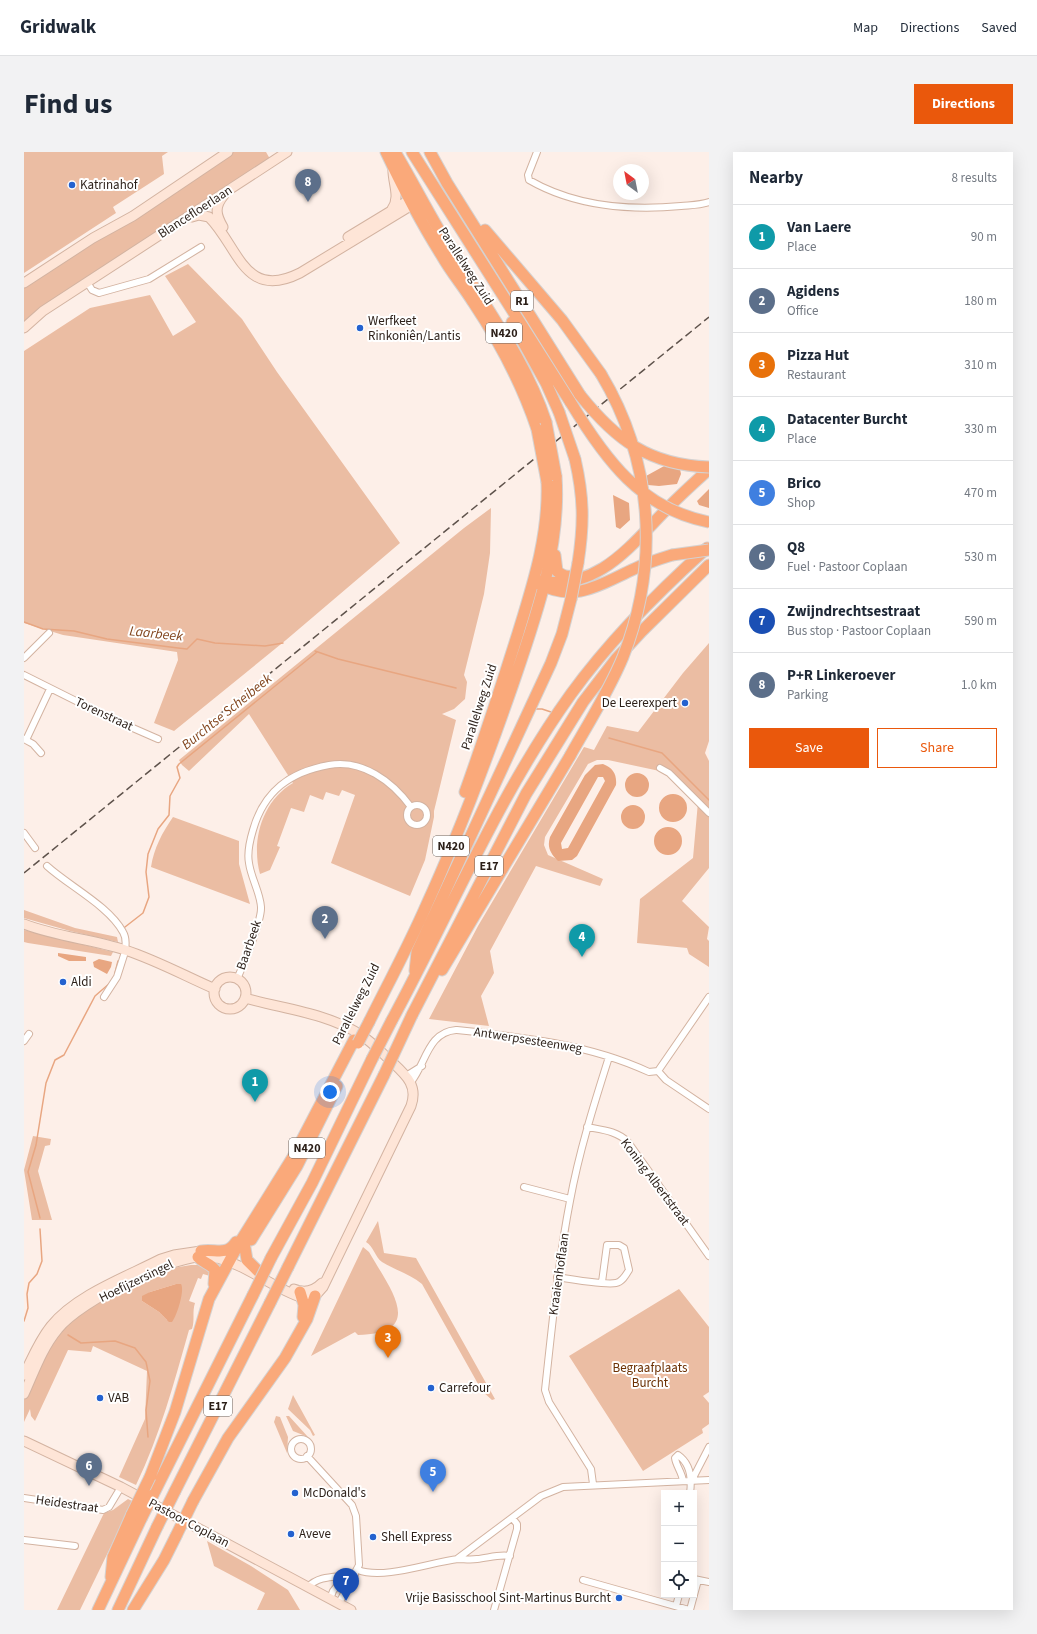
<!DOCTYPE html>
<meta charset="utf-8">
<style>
body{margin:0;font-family:"Source Sans 3",sans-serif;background:#f2f2f3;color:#1f2937}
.controls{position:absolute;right:12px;bottom:12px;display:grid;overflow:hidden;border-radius:0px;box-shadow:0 4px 16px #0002}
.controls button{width:36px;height:36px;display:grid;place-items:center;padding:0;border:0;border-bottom:1px solid #e0e1e3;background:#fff;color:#1f2937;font:20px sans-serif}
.compass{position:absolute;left:589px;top:12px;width:36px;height:36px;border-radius:50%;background:#fff;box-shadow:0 4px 16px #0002;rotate:328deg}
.you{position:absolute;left:306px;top:940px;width:14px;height:14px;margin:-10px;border:3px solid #fff;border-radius:50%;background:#1a73e8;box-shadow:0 0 0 6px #1a73e833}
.badge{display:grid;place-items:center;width:26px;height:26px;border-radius:50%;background:#ea580c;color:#fff;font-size:13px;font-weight:700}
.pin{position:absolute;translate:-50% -33px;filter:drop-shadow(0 1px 2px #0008)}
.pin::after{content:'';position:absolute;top:21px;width:14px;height:12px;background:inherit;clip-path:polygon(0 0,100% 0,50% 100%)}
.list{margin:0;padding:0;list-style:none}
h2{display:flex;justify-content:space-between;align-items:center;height:52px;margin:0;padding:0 16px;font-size:17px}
h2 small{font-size:13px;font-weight:400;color:#747a83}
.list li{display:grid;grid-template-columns:26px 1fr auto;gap:12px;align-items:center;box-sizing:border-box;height:64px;padding:0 16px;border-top:1px solid #e0e1e3}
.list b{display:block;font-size:15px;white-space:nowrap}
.list p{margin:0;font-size:13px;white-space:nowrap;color:#747a83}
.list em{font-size:13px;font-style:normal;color:#747a83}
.actions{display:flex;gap:8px;padding:12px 16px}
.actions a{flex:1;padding:9px 0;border:1px solid #ea580c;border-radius:0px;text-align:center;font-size:14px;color:#ea580c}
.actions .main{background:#ea580c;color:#fff}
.icon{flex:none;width:22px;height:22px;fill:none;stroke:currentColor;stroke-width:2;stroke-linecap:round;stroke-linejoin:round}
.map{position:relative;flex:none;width:685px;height:1458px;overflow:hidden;border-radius:0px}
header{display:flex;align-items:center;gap:24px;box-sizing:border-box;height:56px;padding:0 20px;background:#fff;border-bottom:1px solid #e0e1e3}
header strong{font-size:19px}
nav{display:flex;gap:22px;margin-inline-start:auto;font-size:14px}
.intro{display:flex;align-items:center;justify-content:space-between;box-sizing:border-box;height:96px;padding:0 24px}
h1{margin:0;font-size:28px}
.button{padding:10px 18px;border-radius:0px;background:#ea580c;color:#fff;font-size:14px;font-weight:700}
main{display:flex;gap:24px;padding:0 24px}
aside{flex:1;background:#fff;border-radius:0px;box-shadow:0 4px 16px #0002}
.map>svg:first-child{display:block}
</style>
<header>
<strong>Gridwalk</strong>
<nav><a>Map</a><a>Directions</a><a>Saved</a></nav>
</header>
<div class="intro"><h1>Find us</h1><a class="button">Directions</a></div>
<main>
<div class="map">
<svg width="685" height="1458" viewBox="0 0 685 1458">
<rect width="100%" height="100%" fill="#fdefe8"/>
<path fill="#ebbda3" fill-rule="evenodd" d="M0,0h144l-6,4 2,18 -51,33 3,6 -92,60z
M208,0h34l4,7 -246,166v-40z
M164,112l54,55 35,53 123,171 -114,97 -112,91 -20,-8 24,-63 -1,-8 -114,-17 -39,-12v-272l66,-43 60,-13 23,41 23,-14 -31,-46z
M467,356l-1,45 -6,41 -20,81 3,7 -2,17 -11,10 -12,5 14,6 -22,91v6l-9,43 -15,36 -79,-33 24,-68 -13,-5 -3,6 -13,-4 -3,8 -13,-5 -6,17 -13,-4 -14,38 3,1 -10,23 -10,4c-9,-33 2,-73 33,-91l-44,-69 -60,57 -7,-6 -3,-5 285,-232z
M685,491v98l-4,12 4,8v107l-27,33 27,26 -2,12 2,2v26l-20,-13 -2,-6 -50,-5 3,-44 53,-41 5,-56 -29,-29 -61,-13h-11l-9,4 -43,73 -1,8 4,10 55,24 -3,7 -64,-20 -46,85 4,22 -13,23 8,30 -60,-7 49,-93 106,-179 10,3 13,-24 31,6 45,-59z
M149,665l66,24v23l11,40 -99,-37c3,-19 11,-34 22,-50z
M0,758l51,18 42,9 1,5 -48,-11 -46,-13z
M0,778l89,22 -2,4 -83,-13 -4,-1z
M9,984l18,3 -1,6 -5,1 -7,25 14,49h-20l-8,-50z
M354,1069l6,32 32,5 79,141 -3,1 -10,-9 -60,-107c-12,-10 -27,-14 -40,-22 -7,-5 -8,-15 -16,-20z
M339,1095l6,5c20,35 59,82 -11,83l-3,-3 -44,24z
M167,1113h11l7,6 1,5 -7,-2 -2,5 -3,-1 -9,23 6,2c-3,9 0,17 -3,26l-3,1c-15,53 -29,105 -53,155l-17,-8 26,-58 2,-48 -54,-25 -2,6 -23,-2 -33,71 -4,-5 -1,-7 -6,13v-22l19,-41 8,-16 20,-24 40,-25 21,-7 41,-19zM152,1132l-9,36 -8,-8 -17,-11 8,-9z
M655,1137l30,38v65l-6,4 6,7v21l-7,5 1,4 -60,38 -74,-115z
M269,1243l22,40 -2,1 -3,-6 -22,-21z
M252,1264l4,1 8,20 -1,16 -13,-31z
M262,1264h3l19,21 -15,-6z
M104,1347l4,2 -2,6 -50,103h-23l47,-97 9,-3z
M183,1389l44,25 37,24 12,20h-43l8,-17 -51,-27z"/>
<path fill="#e8a681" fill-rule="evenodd" d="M642,313l14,4 1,5 -4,10 -18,2 -11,-1 -2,-9z
M685,337v19l-10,-3 -2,-4z
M589,343l16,8 1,17 -10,9 -4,-2z
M579,612c10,4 14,10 13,21l-39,71 -5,4 -14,1c-8,-8 -11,-14 -8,-24l35,-62 10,-10zM574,625h5l2,4 -37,67 -6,1 -1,-6z
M601 633a12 12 0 1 1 24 0a12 12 0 1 1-24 0Z
M635 656a14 14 0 1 1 28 0a14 14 0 1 1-28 0Z
M597 665a12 12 0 1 1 24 0a12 12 0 1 1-24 0Z
M630 689a14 14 0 1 1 28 0a14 14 0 1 1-28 0Z
M34,801l28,4v4h-17l-11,-5z
M75,807l13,3 -1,5 -4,7 -13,-7 -1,-5z
M152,1132h5c4,6 -4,32 -9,38h-3l-10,-10 -17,-11v-5l8,-4z"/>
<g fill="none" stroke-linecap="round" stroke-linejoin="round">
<path stroke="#e8a681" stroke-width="1.5" d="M0,470l19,7 31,2 33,8 71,9 9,1 10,-10 18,4 50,3 18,-3
M291,499l23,8 118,29
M510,557h8l12,4
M585,586l53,15 47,47
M101,775l18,-14 6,-16 -3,-25 2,-18 10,-25 11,-14 1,-19 10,-18 -3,-11 2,-3 138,-112
M91,821l3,-12
M16,1066l-12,-46 8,-27 10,-62 9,-23 9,-5 31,-59 15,-13
M0,1169l4,-13 -1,-14 2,-11 8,-9 5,-13 -2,-32
M44,1183l13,8 34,-2 20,7 11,14 4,19 -4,29 2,27"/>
<g stroke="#d3b3a1" stroke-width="8">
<path id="street" d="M513,0l-9,23 1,5c45,26 101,31 152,26 10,-1 19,-1 28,-4
M63,130l5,8 7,3 50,-14 52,-32
M0,506l25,-25
M0,523l86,43 48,21
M0,587l9,5 8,9
M2,588l24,-51
M636,616l9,5 40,40
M383 663a10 10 0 1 1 20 0a10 10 0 1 1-20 0Z
M0,681l11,15
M23,714c22,20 62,40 76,66 3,5 3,12 2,18
M213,827c6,-13 25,-59 24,-72 -1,-15 -10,-29 -12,-44 -2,-10 1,-23 4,-33 11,-39 37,-58 76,-65 33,-6 63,16 82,42
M80,845l13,-20 7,-22
M0,889l5,-7
M634,919l51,-74
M634,919l8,9 43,29
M382,924l16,-10
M387,930c15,-19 17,-50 45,-52 66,7 133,14 193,42l9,-1
M563,975c16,3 30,4 41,15l81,114
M500,1035l46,12
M533,1125c12,2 49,8 59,6 6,-1 10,-8 13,-13l-5,-22 -5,-3h-12l-5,37
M267 1297a10 10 0 1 1 20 0a10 10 0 1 1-20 0Z
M283,1304l45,49 4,11 3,49 -20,38
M668,1328l17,-33
M659,1329c-1,-9 -7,-15 -8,-23l3,-3c13,9 14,24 12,38
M569,1332l-2,-15 -42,-67 -4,-12c7,-63 13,-127 25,-189 9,-49 24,-97 39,-144
M0,1346l79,12 6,-3 12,-20
M0,1388l51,6
M433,1407l84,-63 22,-9 146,-7
M334,1418c26,10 73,-8 100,-11 6,0 12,1 19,0 11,-1 22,-5 33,-3
M670,1427l15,3
M559,1428l106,30
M284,1435c12,-13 31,-9 47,-13
M306,1447l3,-8 12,-15
M652,1454l3,-11
M470,1458l23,-81v-5l-4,-5
M666,1458l8,-30"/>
</g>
<g stroke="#d3b3a1" stroke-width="11">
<path id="secondary" d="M368,57c9,-12 0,-27 1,-41
M168,65l7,-2 10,2c30,30 35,84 91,56l112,-68 5,-5
M199,75c-7,-12 -9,-20 1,-32
M324,85l61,-37 7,-3
M0,131l69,-45 40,-22 95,-64
M0,176l19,-17 244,-159
M0,772c33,13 68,15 101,26 31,10 60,26 90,39
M190 841a16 16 0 1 1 32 0a16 16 0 1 1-32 0Z
M270,1137c11,5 20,2 28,-6
M0,1223c8,-17 15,-34 27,-49 25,-31 75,-49 110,-67l13,-4 27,-4
M0,1242c10,-22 18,-46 34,-65 21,-27 119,-78 154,-72 33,6 60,31 91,41l12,-2 8,-9 88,-181c7,-20 -4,-30 -18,-43 -10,-9 -21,-21 -32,-28 -34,-22 -78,-26 -116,-37
M0,1289l97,46 230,123"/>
</g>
<g stroke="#d5d2d1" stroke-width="13">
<path id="highway" d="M362,0c17,36 35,71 56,104 9,16 21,30 31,46 26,39 49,82 64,127
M371,0c19,32 36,66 56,98 33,56 74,108 95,172
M388,0l159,251
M406,0l17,31 133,212
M461,78l77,90 39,54
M488,170l34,61 13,29
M551,307c9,39 9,65 3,104
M531,403l2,16c5,5 10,6 18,5
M514,429c57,10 89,-31 125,-68 14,-15 30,-29 46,-44
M514,431c36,21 63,1 96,-14 12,-6 25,-10 38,-14
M441,640c19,-53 36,-105 53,-159 15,-49 31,-98 29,-151
M418,818l128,-214
M391,819l2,-19 134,-289 11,-29 9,-35
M388,863l114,-221 57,-92 33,-43 26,-28 67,-66
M368,868c59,-109 107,-226 179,-326 39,-54 87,-102 136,-146
M345,870c19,-38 40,-77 57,-116 33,-72 61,-147 87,-222 23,-67 48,-137 43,-208
M227,1088l46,-74 40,-80
M221,1096l2,12 11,11
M177,1099c14,-3 25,6 35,-9
M174,1105c5,6 12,6 17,13l-1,14
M247,1106l41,-75 60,-124
M264,1115l96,-192
M276,1140l4,13 -1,12
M126,1325l25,-65 34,-113 28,-52 56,-90 61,-117
M151,1339l95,-188
M129,1343l100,-200
M169,1349l35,-63 57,-80 22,-39 8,-23
M87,1425l2,-20 19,-43
M74,1458l43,-91
M94,1458l39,-83
M109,1458l31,-50 12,-24"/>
</g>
<use href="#street" stroke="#fff" stroke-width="6"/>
<use href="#secondary" stroke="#fee5d7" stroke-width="9"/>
<use href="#highway" stroke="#faa97a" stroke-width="11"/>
<path stroke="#5e524b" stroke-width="1.5" stroke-dasharray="8 4" stroke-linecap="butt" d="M0,721l685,-556"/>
<g stroke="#d5d2d1" stroke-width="13" stroke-linecap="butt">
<path id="highway-bridge" d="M556,243c36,45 69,70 129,72
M547,251c34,56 70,106 138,119
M535,260l16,47
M522,270l10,54
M513,277l10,53
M648,403l37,-5
M547,447l7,-36
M546,604c18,-32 39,-65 53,-99 37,-94 30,-196 -22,-283
M334,891l11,-21
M348,907l20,-39
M360,923l28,-60
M229,1143l18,-37
M246,1151l18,-36
M108,1362l18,-37
M117,1367l12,-24
M133,1375l18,-36
M152,1384l17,-35"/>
</g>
<use href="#highway-bridge" stroke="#faa97a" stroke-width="11"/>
</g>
<g fill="#2462cf" stroke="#fff" stroke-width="1.5">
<circle cx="48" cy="33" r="4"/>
<circle cx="336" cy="176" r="4"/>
<circle cx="661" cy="551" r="4"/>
<circle cx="39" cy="830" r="4"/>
<circle cx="407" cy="1236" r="4"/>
<circle cx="76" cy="1246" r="4"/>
<circle cx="271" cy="1341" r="4"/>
<circle cx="267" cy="1382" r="4"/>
<circle cx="349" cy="1385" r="4"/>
<circle cx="595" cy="1446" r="4"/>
</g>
<g text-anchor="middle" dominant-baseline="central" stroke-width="4" stroke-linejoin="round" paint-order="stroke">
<g fill="#fff" stroke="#6b625d" stroke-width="1">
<rect x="487" y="139" width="22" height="20" rx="3"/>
<rect x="462" y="171" width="36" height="20" rx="3"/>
<rect x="409" y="684" width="36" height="20" rx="3"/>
<rect x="451" y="704" width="28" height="20" rx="3"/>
<rect x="265" y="986" width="36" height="20" rx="3"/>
<rect x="180" y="1244" width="28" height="20" rx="3"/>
</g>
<g font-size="12" font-weight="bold" fill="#2b1f18">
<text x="498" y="149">R1</text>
<text x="480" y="181">N420</text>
<text x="427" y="694">N420</text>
<text x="465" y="714">E17</text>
<text x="283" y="996">N420</text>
<text x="194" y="1254">E17</text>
</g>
<g font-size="13" fill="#2b1f18" stroke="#fff" text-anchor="start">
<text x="56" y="33">Katrinahof</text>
<text x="344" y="169">Werfkeet<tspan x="344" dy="15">Rinkoniên/Lantis</tspan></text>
<text x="653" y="551" text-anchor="end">De Leerexpert</text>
<text x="47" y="830">Aldi</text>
<text x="415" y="1236">Carrefour</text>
<text x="84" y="1246">VAB</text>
<text x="279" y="1341">McDonald's</text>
<text x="275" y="1382">Aveve</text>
<text x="357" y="1385">Shell Express</text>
<text x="587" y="1446" text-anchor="end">Vrije Basisschool Sint-Martinus Burcht</text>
</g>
<g font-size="13" fill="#2b1f18" stroke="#fff">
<text transform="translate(171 60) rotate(-33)">Blancefloerlaan</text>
<text transform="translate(442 114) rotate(57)">Parallelweg Zuid</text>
<text transform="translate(455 555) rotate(-72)">Parallelweg Zuid</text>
<text transform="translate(80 562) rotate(25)">Torenstraat</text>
<text transform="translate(225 793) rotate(-71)">Baarbeek</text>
<text transform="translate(332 852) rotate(-63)">Parallelweg Zuid</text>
<text transform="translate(504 888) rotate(9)">Antwerpsesteenweg</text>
<text transform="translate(631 1030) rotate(53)">Koning Albertstraat</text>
<text transform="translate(535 1122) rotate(-82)">Kraaienhoflaan</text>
<text transform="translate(112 1129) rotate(-26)">Hoefijzersingel</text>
<text transform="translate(43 1352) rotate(8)">Heidestraat</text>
<text transform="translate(165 1371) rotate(28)">Pastoor Coplaan</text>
</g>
<g font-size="13" fill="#6c3104" stroke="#fff">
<text x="626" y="1216">Begraafplaats<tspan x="626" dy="15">Burcht</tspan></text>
</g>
<g font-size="14" font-style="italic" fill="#82451d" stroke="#fff">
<text transform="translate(132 482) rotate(6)">Laarbeek</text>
<text transform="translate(203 560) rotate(-39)">Burchtse Scheibeek</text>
</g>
</g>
</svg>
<div class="controls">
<button>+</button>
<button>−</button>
<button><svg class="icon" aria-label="locate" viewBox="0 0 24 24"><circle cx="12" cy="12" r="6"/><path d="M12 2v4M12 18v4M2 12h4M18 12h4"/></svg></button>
</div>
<svg class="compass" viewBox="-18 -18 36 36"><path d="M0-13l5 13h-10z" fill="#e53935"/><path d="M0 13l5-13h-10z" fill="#747a83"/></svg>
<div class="you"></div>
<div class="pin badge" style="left:231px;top:950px;background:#0f9aa8">1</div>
<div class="pin badge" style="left:301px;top:787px;background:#5c6f8a">2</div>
<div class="pin badge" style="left:364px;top:1206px;background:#e8710a">3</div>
<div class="pin badge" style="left:558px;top:805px;background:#0f9aa8">4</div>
<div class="pin badge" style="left:409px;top:1340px;background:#3f7fe0">5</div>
<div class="pin badge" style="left:65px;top:1334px;background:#5c6f8a">6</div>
<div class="pin badge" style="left:322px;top:1449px;background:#1a4fb4">7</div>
<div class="pin badge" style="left:284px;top:50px;background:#5c6f8a">8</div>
</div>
<aside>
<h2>Nearby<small>8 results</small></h2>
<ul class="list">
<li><span class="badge" style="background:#0f9aa8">1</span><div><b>Van Laere</b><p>Place</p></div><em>90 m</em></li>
<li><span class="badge" style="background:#5c6f8a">2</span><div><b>Agidens</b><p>Office</p></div><em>180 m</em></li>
<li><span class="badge" style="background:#e8710a">3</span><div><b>Pizza Hut</b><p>Restaurant</p></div><em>310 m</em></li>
<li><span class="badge" style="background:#0f9aa8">4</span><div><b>Datacenter Burcht</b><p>Place</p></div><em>330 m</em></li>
<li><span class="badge" style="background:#3f7fe0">5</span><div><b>Brico</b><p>Shop</p></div><em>470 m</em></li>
<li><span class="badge" style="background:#5c6f8a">6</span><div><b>Q8</b><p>Fuel · Pastoor Coplaan</p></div><em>530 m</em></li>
<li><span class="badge" style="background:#1a4fb4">7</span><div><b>Zwijndrechtsestraat</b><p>Bus stop · Pastoor Coplaan</p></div><em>590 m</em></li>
<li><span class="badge" style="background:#5c6f8a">8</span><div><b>P+R Linkeroever</b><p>Parking</p></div><em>1.0 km</em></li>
</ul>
<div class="actions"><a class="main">Save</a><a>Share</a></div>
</aside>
</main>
